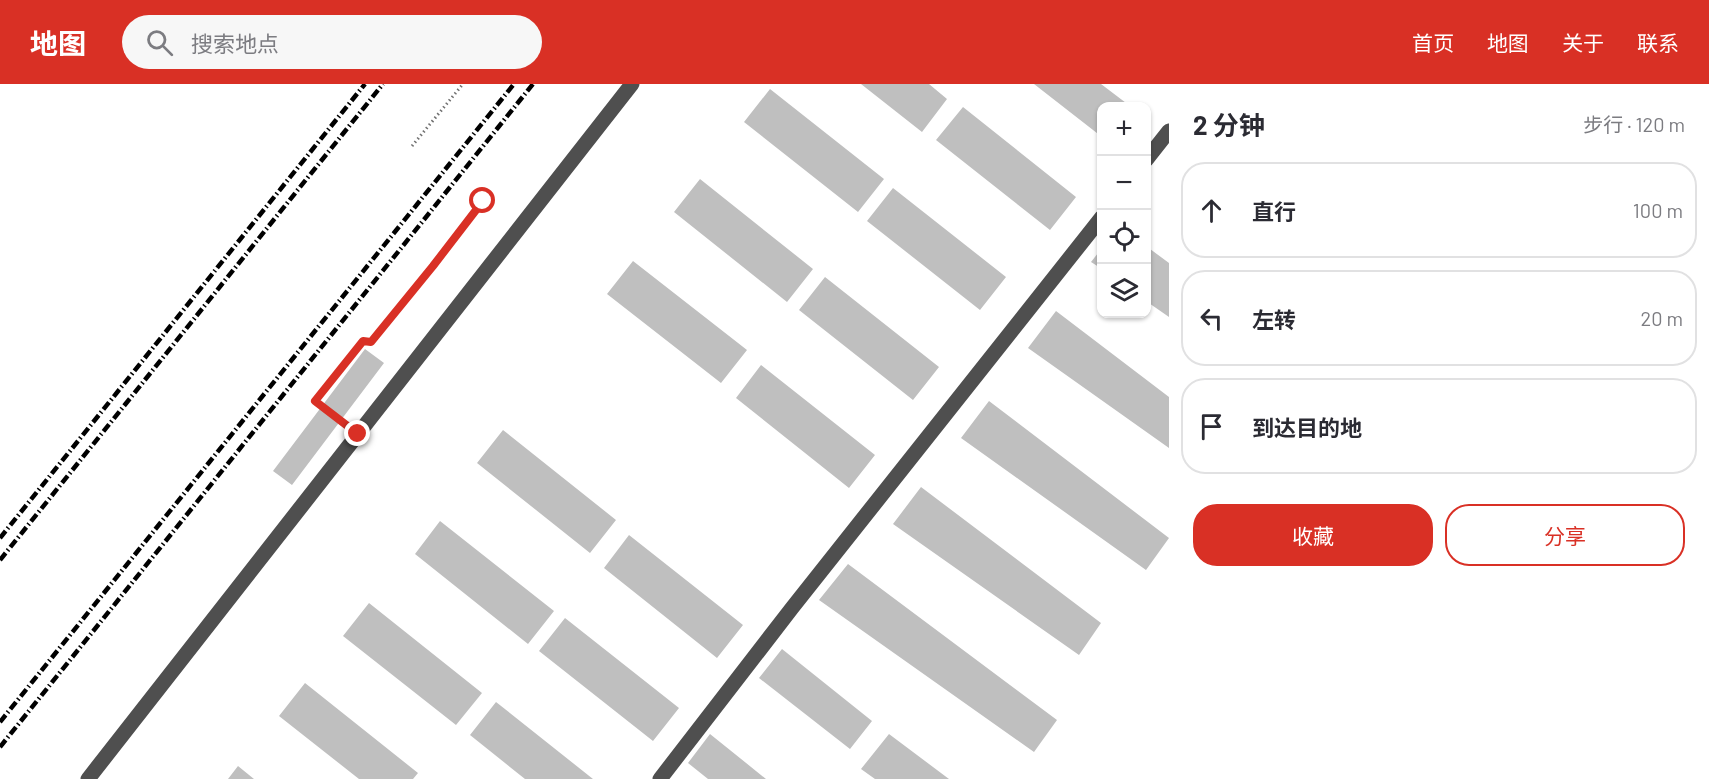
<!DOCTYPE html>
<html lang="zh">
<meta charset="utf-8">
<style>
body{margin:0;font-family:Barlow,"Noto Sans SC",sans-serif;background:#f7f7f7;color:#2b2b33}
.controls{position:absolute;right:18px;top:18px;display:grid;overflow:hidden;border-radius:12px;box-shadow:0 2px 4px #0004}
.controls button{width:54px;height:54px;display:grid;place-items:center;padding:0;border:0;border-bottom:2px solid #e1e1e2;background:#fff;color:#2b2b33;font:30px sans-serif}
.stop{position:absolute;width:18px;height:18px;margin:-14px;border:4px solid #d93025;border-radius:50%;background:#fff}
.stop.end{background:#d93025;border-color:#fff;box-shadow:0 2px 6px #0008}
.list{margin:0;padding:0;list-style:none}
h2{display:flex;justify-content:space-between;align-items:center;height:78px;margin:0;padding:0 24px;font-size:26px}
h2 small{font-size:20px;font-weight:400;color:#7c7c81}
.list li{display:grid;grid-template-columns:39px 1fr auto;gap:18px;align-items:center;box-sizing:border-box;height:96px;margin:0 12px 12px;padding:0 12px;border:2px solid #e1e1e2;border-radius:24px}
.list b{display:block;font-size:22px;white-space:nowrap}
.list em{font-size:20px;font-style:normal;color:#7c7c81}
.actions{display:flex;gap:12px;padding:18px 24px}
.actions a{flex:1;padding:14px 0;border:2px solid #d93025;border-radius:24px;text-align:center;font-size:21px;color:#d93025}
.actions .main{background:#d93025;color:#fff}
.icon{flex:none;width:33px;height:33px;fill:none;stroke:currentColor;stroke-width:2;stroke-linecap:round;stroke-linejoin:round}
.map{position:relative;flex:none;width:1169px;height:695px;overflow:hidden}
header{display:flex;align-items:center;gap:36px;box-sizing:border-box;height:84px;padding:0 30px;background:#d93025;color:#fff}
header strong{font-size:28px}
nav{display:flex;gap:33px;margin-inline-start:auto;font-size:21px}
.search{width:420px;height:54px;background:#f7f7f7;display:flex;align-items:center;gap:15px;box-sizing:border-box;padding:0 21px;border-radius:33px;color:#7c7c81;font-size:22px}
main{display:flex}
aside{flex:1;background:#fff}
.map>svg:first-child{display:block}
</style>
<header>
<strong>地图</strong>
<div class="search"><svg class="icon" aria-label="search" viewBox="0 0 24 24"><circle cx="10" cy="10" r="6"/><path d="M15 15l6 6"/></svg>搜索地点</div>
<nav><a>首页</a><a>地图</a><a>关于</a><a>联系</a></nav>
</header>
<main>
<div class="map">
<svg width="1169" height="695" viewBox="0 0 1169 695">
<rect width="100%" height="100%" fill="#fff"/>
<path fill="#bfbfbf" d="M861,0h68l18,15 -25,33z
M1034,0h67l29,22h-28v31z
M770,5l114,90 -26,33 -114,-90z
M963,23l113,90 -26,33 -114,-90z
M700,95l113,90 -26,33 -113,-90z
M893,104l113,89 -26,33 -113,-89z
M1146,162l23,17v54l-23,-16z
M1102,164v21l-11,-7z
M633,177l114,89 -26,33 -114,-89z
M825,193l114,90 -26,33 -114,-90z
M1056,227l113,86v51l-141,-100z
M365,265l19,14 -92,122 -19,-14z
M761,281l114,90 -26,33 -113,-90z
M989,317l180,137 -23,32 -185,-132z
M503,346l113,90 -26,33 -113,-90z
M921,403l180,136 -22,32 -186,-131z
M440,437l114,90 -26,33 -113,-90z
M629,451l114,90 -26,33 -113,-90z
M848,480l209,156 -23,32 -215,-152z
M369,519l113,90 -26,32 -113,-89z
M565,534l114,90 -26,33 -114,-90z
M782,565l90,72 -22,28 -91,-71z
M305,599l113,90 -5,6h-54l-80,-63z
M496,618l97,77h-68l-55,-44z
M710,650l56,45h-58l-20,-16z
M889,650l60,45h-74l-14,-10z
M238,682l16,13h-26z"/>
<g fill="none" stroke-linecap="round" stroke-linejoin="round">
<path stroke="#717171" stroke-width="3" stroke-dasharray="1.5 3" stroke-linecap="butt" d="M412,62l51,-62
M346,341l-31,-24 48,-60 8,1 62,-76 50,-65"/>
<path stroke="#4f4f4f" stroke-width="15" d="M1146,76l23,-29
M88,695l544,-695
M660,695l132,-171 310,-391"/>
<path stroke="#000" stroke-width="4.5" stroke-dasharray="9 3 1.5 3" stroke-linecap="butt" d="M0,454l365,-454
M0,476l383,-476
M0,638l514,-638
M0,663l533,-663"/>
</g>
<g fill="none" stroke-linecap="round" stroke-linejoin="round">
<path stroke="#d93025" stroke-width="8" d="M358,350l-43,-33 48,-60 8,1 62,-76 50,-65"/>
</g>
</svg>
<div class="controls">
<button>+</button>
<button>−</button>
<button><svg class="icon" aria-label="locate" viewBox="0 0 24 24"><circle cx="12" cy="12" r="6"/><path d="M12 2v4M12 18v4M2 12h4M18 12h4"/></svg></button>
<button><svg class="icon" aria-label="layers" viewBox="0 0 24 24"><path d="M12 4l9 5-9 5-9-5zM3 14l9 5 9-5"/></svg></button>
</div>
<div class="stop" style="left:483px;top:117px"></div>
<div class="stop end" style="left:358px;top:350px"></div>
</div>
<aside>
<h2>2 分钟<small>步行 · 120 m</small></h2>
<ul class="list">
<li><svg class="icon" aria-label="ahead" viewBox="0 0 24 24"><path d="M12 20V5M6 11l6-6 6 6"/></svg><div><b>直行</b></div><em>100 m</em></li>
<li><svg class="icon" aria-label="left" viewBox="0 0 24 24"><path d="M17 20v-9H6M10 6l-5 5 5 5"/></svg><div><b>左转</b></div><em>20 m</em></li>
<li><svg class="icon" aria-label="arrive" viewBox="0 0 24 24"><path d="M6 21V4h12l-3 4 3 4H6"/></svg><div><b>到达目的地</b></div></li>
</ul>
<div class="actions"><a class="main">收藏</a><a>分享</a></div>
</aside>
</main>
